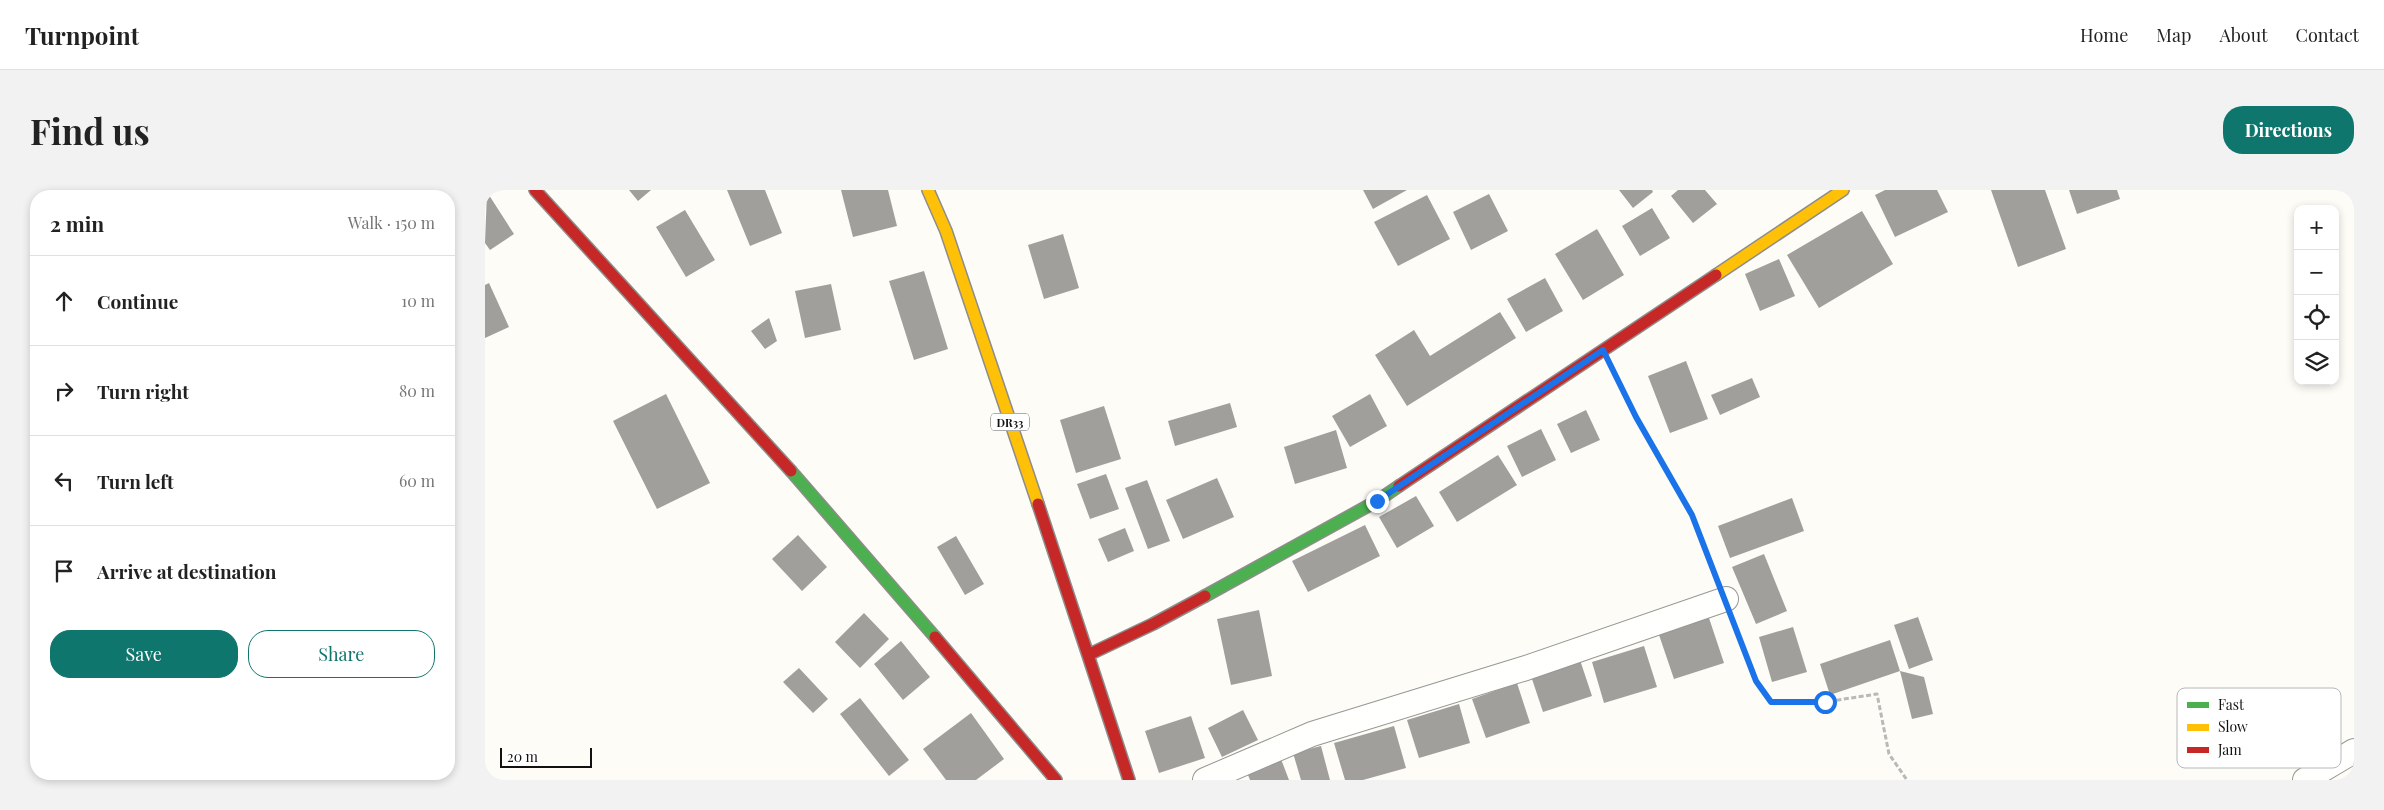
<!DOCTYPE html>
<meta charset="utf-8">
<style>
body{margin:0;font-family:"Playfair Display",serif;background:#f2f2f2;color:#222}
.controls{position:absolute;right:15px;top:15px;display:grid;overflow:hidden;border-radius:10px;box-shadow:0 2px 8px #0003}
.controls button{width:45px;height:45px;display:grid;place-items:center;padding:0;border:0;border-bottom:1px solid #e0e0e0;background:#fff;color:#222;font:25px sans-serif}
.scale{position:absolute;left:15px;bottom:12px;width:92px;box-sizing:border-box;padding-left:5px;border:2px solid #111;border-top:0;font-size:14px;line-height:18px;white-space:nowrap;color:#111;-webkit-text-stroke:4px #fff;paint-order:stroke}
.stop{position:absolute;width:15px;height:15px;margin:-11px;border:4px solid #1a73e8;border-radius:50%;background:#fff}
.stop.end{background:#1a73e8;border-color:#fff;box-shadow:0 1px 5px #0008}
.list{margin:0;padding:0;list-style:none}
h2{display:flex;justify-content:space-between;align-items:center;height:65px;margin:0;padding:0 20px;font-size:21px}
h2 small{font-size:16px;font-weight:400;color:#767676}
.list li{display:grid;grid-template-columns:32px 1fr auto;gap:15px;align-items:center;box-sizing:border-box;height:90px;padding:0 20px;border-top:1px solid #e0e0e0}
.list b{display:block;font-size:19px;white-space:nowrap}
.list em{font-size:16px;font-style:normal;color:#767676}
.actions{display:flex;gap:10px;padding:15px 20px}
.actions a{flex:1;padding:11px 0;border:1px solid #0f766e;border-radius:20px;text-align:center;font-size:18px;color:#0f766e}
.actions .main{background:#0f766e;color:#fff}
.icon{flex:none;width:28px;height:28px;fill:none;stroke:currentColor;stroke-width:2;stroke-linecap:round;stroke-linejoin:round}
.map{position:relative;flex:none;width:1869px;height:590px;overflow:hidden;border-radius:20px}
header{display:flex;align-items:center;gap:30px;box-sizing:border-box;height:70px;padding:0 25px;background:#fff;border-bottom:1px solid #e0e0e0}
header strong{font-size:24px}
nav{display:flex;gap:28px;margin-inline-start:auto;font-size:18px}
.intro{display:flex;align-items:center;justify-content:space-between;box-sizing:border-box;height:120px;padding:0 30px}
h1{margin:0;font-size:35px}
.button{padding:12px 22px;border-radius:20px;background:#0f766e;color:#fff;font-size:18px;font-weight:700}
main{display:flex;gap:30px;padding:0 30px}
aside{flex:1;background:#fff;border-radius:20px;box-shadow:0 2px 8px #0003}
.map>svg:first-child{display:block}
</style>
<header>
<strong>Turnpoint</strong>
<nav><a>Home</a><a>Map</a><a>About</a><a>Contact</a></nav>
</header>
<div class="intro"><h1>Find us</h1><a class="button">Directions</a></div>
<main>
<aside>
<h2>2 min<small>Walk · 150 m</small></h2>
<ul class="list">
<li><svg class="icon" aria-label="ahead" viewBox="0 0 24 24"><path d="M12 20V5M6 11l6-6 6 6"/></svg><div><b>Continue</b></div><em>10 m</em></li>
<li><svg class="icon" aria-label="right" viewBox="0 0 24 24"><path d="M7 20v-9h11M14 6l5 5-5 5"/></svg><div><b>Turn right</b></div><em>80 m</em></li>
<li><svg class="icon" aria-label="left" viewBox="0 0 24 24"><path d="M17 20v-9H6M10 6l-5 5 5 5"/></svg><div><b>Turn left</b></div><em>60 m</em></li>
<li><svg class="icon" aria-label="arrive" viewBox="0 0 24 24"><path d="M6 21V4h12l-3 4 3 4H6"/></svg><div><b>Arrive at destination</b></div></li>
</ul>
<div class="actions"><a class="main">Save</a><a>Share</a></div>
</aside>
<div class="map">
<svg width="1869" height="590" viewBox="0 0 1869 590">
<rect width="100%" height="100%" fill="#fdfcf7"/>
<path fill="#a19f9c" d="M144,0h22l-13,11z
M242,0h38l17,43 -32,13z
M356,0h47l9,36 -44,11z
M878,0h44l-34,19z
M1134,0h33l1,2 -20,16z
M1193,0h27l12,14 -24,19 -22,-27z
M1400,0h52l11,22 -53,25 -20,-42z
M1506,0h54l21,59 -48,18z
M1584,0h48l3,9 -43,15z
M2,2l27,42 -24,16 -5,-7z
M1004,4l19,37 -37,19 -18,-38z
M942,5l23,44 -52,27 -24,-44z
M1167,18l18,30 -30,18 -18,-30z
M200,20l30,50 -29,17 -30,-50z
M1377,21l31,53 -74,44 -32,-53z
M1112,39l27,46 -41,25 -28,-46z
M578,44l16,54 -35,11 -16,-54z
M1294,69l16,37 -35,15 -15,-37z
M439,81l24,78 -34,11 -25,-79z
M1060,88l18,33 -37,21 -19,-33z
M4,93l20,44 -24,11v-53z
M346,94l10,46 -36,8 -10,-47z
M1015,122l16,26 -109,68 -32,-51 39,-25 16,26z
M284,128l8,23 -12,8 -14,-18z
M1201,171l22,58 -38,14 -22,-57z
M1267,188l8,19 -40,18 -9,-20z
M181,204l44,89 -53,26 -44,-88z
M885,204l17,32 -37,21 -18,-31z
M745,213l7,24 -62,19 -7,-25z
M619,216l17,53 -45,14 -16,-53z
M1101,220l14,30 -29,13 -14,-29z
M1056,239l15,31 -34,17 -15,-31z
M851,240l11,38 -52,16 -11,-37z
M1013,265l19,30 -60,37 -18,-30z
M621,284l13,35 -29,10 -13,-35z
M732,288l17,39 -51,22 -17,-39z
M662,290l23,61 -22,8 -23,-61z
M931,306l18,30 -37,22 -18,-31z
M1307,308l12,33 -74,27 -12,-32z
M880,335l15,31 -72,36 -16,-31z
M640,338l9,23 -26,11 -10,-23z
M313,345l29,32 -25,24 -30,-32z
M471,346l28,48 -19,11 -28,-48z
M1279,364l23,57 -31,13 -24,-57z
M774,420l13,66 -41,9 -14,-66z
M379,423l25,26 -29,29 -25,-26z
M1223,425l16,48 -50,16 -16,-47z
M1433,427l15,43 -24,9 -15,-44z
M1308,437l14,45 -35,10 -13,-45z
M1405,450l10,31 24,6 9,37 -21,5 -12,-48 -70,24 -10,-31z
M416,451l29,36 -27,23 -29,-36z
M1159,456l13,41 -53,16 -12,-41z
M1095,470l12,36 -49,16 -12,-36z
M314,478l29,31 -15,14 -30,-31z
M1032,493l13,40 -44,15 -14,-39z
M375,508l49,62 -20,16 -49,-62z
M974,514l11,39 -51,15 -12,-38z
M758,520l15,30 -36,17 -14,-29z
M486,523l33,46 -28,21h-30l-23,-31z
M706,526l14,42 -46,15 -14,-42z
M909,536l12,42 -43,12h-18l-11,-37z
M791,556l13,34h-39l-8,-20z
M836,556l9,34h-29l-8,-27z
M1869,578v12h-9z"/>
<g fill="none" stroke-linecap="round" stroke-linejoin="round">
<g stroke="#979795" stroke-width="26">
<path id="street" d="M720,590l107,-46 214,-66 200,-69
M1820,590l49,-29"/>
</g>
<g stroke="#8e8d8b" stroke-width="14">
<path id="fast" d="M306,281l144,166
M720,406l172,-95 22,-15"/>
</g>
<g stroke="#8e8d8b" stroke-width="14">
<path id="slow" d="M443,0l18,41 92,273
M1231,85l127,-85"/>
</g>
<g stroke="#8e8d8b" stroke-width="14">
<path id="jam" d="M50,0l256,281
M914,296l317,-211
M553,314l50,151 65,-31 52,-28
M450,447l121,143
M603,465l41,125"/>
</g>
<path stroke="#b9b9b8" stroke-width="3" stroke-dasharray="5 2.5" stroke-linecap="butt" d="M1132,187l19,40 56,98 24,60
M1250,435l21,56 16,20 53,1 52,-8 12,60 18,26"/>
<use href="#street" stroke="#fffffe" stroke-width="24"/>
<use href="#fast" stroke="#4caf50" stroke-width="11"/>
<use href="#slow" stroke="#ffc107" stroke-width="11"/>
<use href="#jam" stroke="#c62828" stroke-width="11"/>
</g>
<g fill="none" stroke-linecap="round" stroke-linejoin="round">
<path stroke="#1a73e8" stroke-width="6" d="M892,311l226,-151 33,67 56,98 64,166 15,21h54"/>
</g>
<g text-anchor="middle" dominant-baseline="central" stroke-width="5" stroke-linejoin="round" paint-order="stroke">
<rect fill="#fff" stroke="#585858" stroke-width="1" x="506" y="223.5" width="38" height="17" rx="4"/>
<g font-size="11" font-weight="bold" fill="#111">
<text x="525" y="232">DR33</text>
</g>
</g>
<rect x="1692" y="498" width="164" height="80" rx="8" fill="#fff" stroke="#b8b8b8" stroke-width="1"/>
<rect x="1702" y="512" width="22" height="6" fill="#4caf50"/>
<rect x="1702" y="534" width="22" height="7" fill="#ffc107"/>
<rect x="1702" y="557" width="22" height="6" fill="#c62828"/>
<g font-size="14" fill="#111">
<text x="1733" y="520">Fast</text>
<text x="1733" y="542">Slow</text>
<text x="1733" y="565">Jam</text>
</g>
</svg>
<div class="controls">
<button>+</button>
<button>−</button>
<button><svg class="icon" aria-label="locate" viewBox="0 0 24 24"><circle cx="12" cy="12" r="6"/><path d="M12 2v4M12 18v4M2 12h4M18 12h4"/></svg></button>
<button><svg class="icon" aria-label="layers" viewBox="0 0 24 24"><path d="M12 4l9 5-9 5-9-5zM3 14l9 5 9-5"/></svg></button>
</div>
<div class="scale">20 m</div>
<div class="stop" style="left:1340px;top:512px"></div>
<div class="stop end" style="left:892px;top:311px"></div>
</div>
</main>
